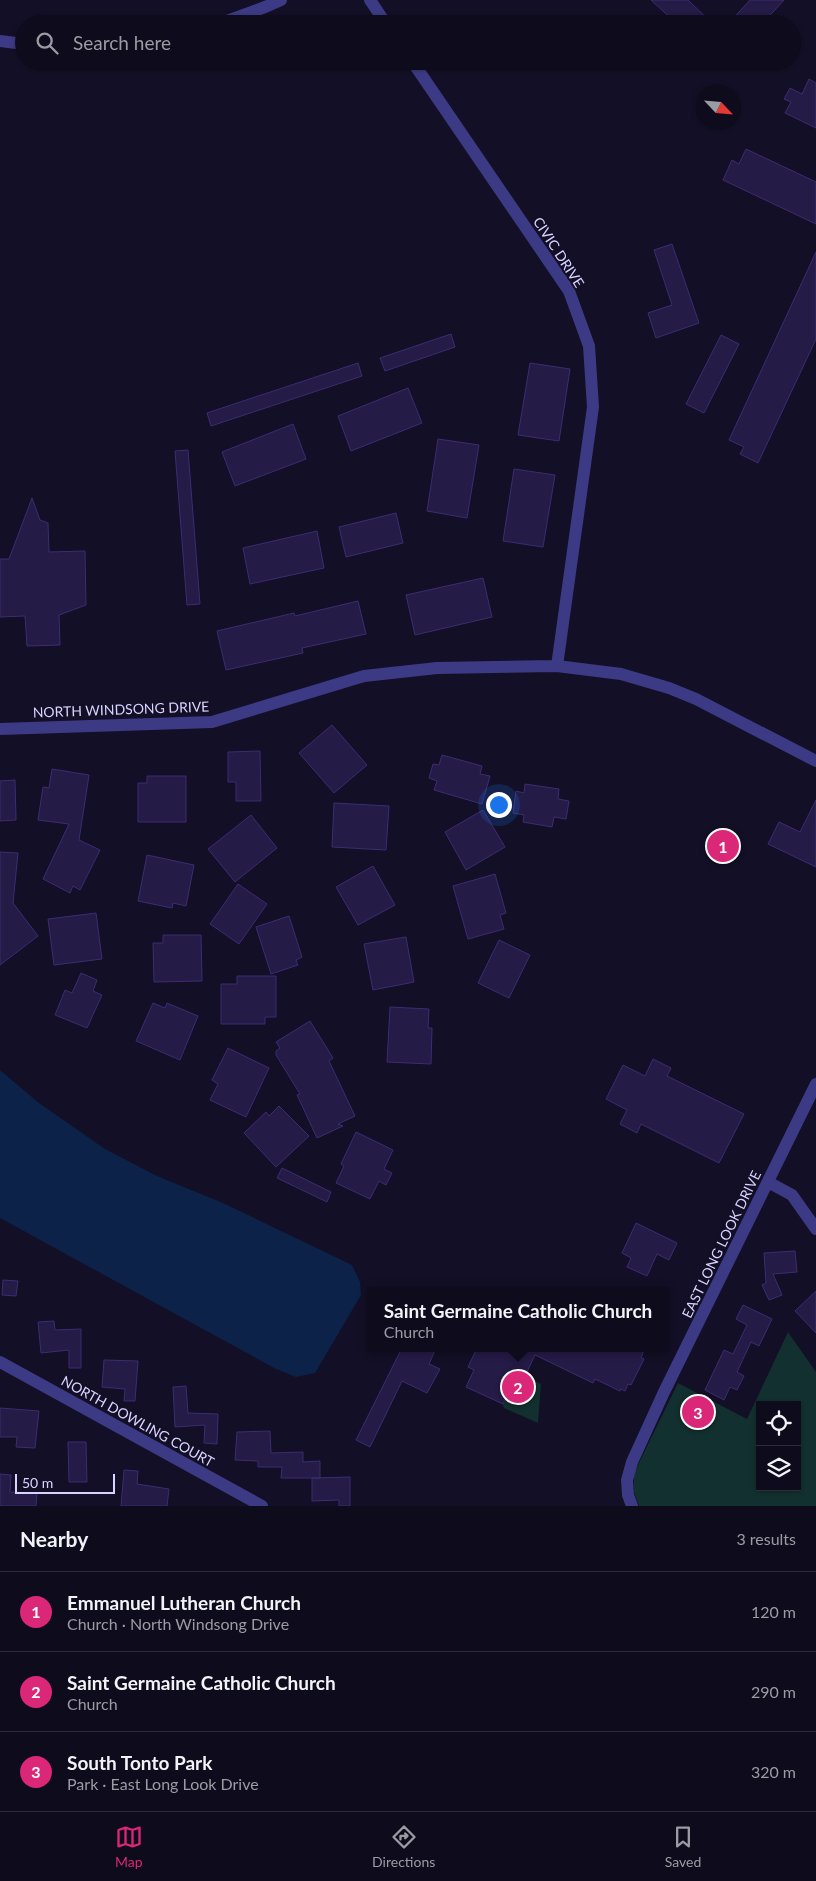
<!DOCTYPE html>
<meta charset="utf-8">
<style>
body{margin:0;font-family:Lato,sans-serif;background:#1c1929;color:#f1f3f6}
.controls{position:absolute;right:15px;bottom:15px;display:grid;overflow:hidden;border-radius:0px;box-shadow:0 1px 4px #0004}
.controls button{width:45px;height:45px;display:grid;place-items:center;padding:0;border:0;border-bottom:1px solid #2e2b3b;background:#0e0b1c;color:#f1f3f6;font:25px sans-serif}
.compass{position:absolute;left:696px;top:85px;width:45px;height:45px;border-radius:50%;background:#0e0b1c;box-shadow:0 1px 4px #0004;rotate:116deg}
.scale{position:absolute;left:15px;bottom:12px;width:100px;box-sizing:border-box;padding-left:5px;border:2px solid #d9d4ff;border-top:0;font-size:14px;line-height:18px;white-space:nowrap;color:#d9d4ff;-webkit-text-stroke:4px #130f26;paint-order:stroke}
.you{position:absolute;left:498px;top:804px;width:18px;height:18px;margin:-12px;border:4px solid #fff;border-radius:50%;background:#1a73e8;box-shadow:0 0 0 8px #1a73e833}
.badge{display:grid;place-items:center;width:32px;height:32px;border-radius:50%;background:#db2777;color:#fff;font-size:16px;font-weight:700}
.pin{position:absolute;translate:-50% -50%;border:2px solid #fff;box-shadow:0 1px 5px #0006}
.popup{position:absolute;left:367px;top:1287px;width:302px;height:65px;box-sizing:border-box;display:grid;place-content:center;border-radius:0px;background:#0e0b1c;filter:drop-shadow(0 1px 4px #0005);font-size:16px;white-space:nowrap;color:#9b9ba3}
.popup b{font-size:19px;color:#f1f3f6}
.popup::after{content:'';position:absolute;left:50%;top:100%;margin-left:-10px;border:10px solid transparent;border-top-color:#0e0b1c}
.list{margin:0;padding:0;list-style:none}
h2{display:flex;justify-content:space-between;align-items:center;height:65px;margin:0;padding:0 20px;font-size:21px}
h2 small{font-size:16px;font-weight:400;color:#9b9ba3}
.list li{display:grid;grid-template-columns:32px 1fr auto;gap:15px;align-items:center;box-sizing:border-box;height:80px;padding:0 20px;border-top:1px solid #2e2b3b}
.list b{display:block;font-size:19px;white-space:nowrap}
.list p{margin:0;font-size:16px;white-space:nowrap;color:#9b9ba3}
.list em{font-size:16px;font-style:normal;color:#9b9ba3}
.icon{flex:none;width:28px;height:28px;fill:none;stroke:currentColor;stroke-width:2;stroke-linecap:round;stroke-linejoin:round}
.map{position:relative;flex:none;width:816px;height:1506px;overflow:hidden}
.search{position:absolute;background:#0e0b1c;box-shadow:0 1px 4px #0004;left:15px;right:15px;top:15px;height:55px;display:flex;align-items:center;gap:12px;box-sizing:border-box;padding:0 18px;border-radius:28px;color:#9b9ba3;font-size:19px}
.sheet{height:305px;background:#0e0b1c}
nav{display:flex;justify-content:space-around;align-items:center;box-sizing:border-box;height:70px;border-top:1px solid #2e2b3b;background:#0e0b1c;font-size:14px;color:#9b9ba3}
nav a{display:grid;justify-items:center;gap:2px}
nav .on{color:#db2777}
.map>svg:first-child{display:block}
</style>
<div class="map">
<svg width="816" height="1506" viewBox="0 0 816 1506">
<rect width="100%" height="100%" fill="#130f26"/>
<path fill="#12302f" fill-rule="evenodd" d="M788,1332l28,40v134h-177l-5,-14v-19l44,-90 69,36zM760,1405h37v82h-37z
M526,1376l15,8 -3,39 -34,-15 -1,-3 5,-11 7,3z"/>
<path fill="#0c2248" d="M0,1070l39,33 66,46 52,27 66,27 129,62 8,17 1,13 -46,78 -19,4 -20,-8 -276,-151z"/>
<path fill="#241b47" stroke="#3b2d73" d="M651,0h37l25,24h-36z
M750,0h34l-22,24h-34z
M809,79l7,4v45l-31,-15 6,-11 -7,-3 6,-11 12,6z
M746,149l70,33v42l-93,-44 9,-20 7,4z
M672,244l27,79 -43,15 -8,-25 24,-8 -18,-55z
M816,252v87l-58,124 -18,-9 4,-7 -15,-7z
M451,334l4,13 -70,24 -5,-13z
M721,335l18,9 -35,69 -18,-9z
M358,363l4,13 -151,50 -4,-13z
M530,363l40,6 -11,72 -41,-6z
M408,388l14,35 -71,28 -13,-35z
M293,424l13,35 -71,27 -13,-34z
M438,439l41,6 -12,73 -40,-7z
M188,450l12,154 -13,1 -12,-154z
M514,469l41,6 -12,72 -40,-6z
M32,498l8,22 8,3 1,29 36,-1 1,54 -27,10 1,30 -33,1 -2,-30 -25,1v-58h9z
M396,513l7,30 -57,14 -7,-30z
M317,531l7,37 -74,16 -7,-36z
M483,578l9,39 -77,18 -9,-40z
M358,601l8,33 -64,14 1,5 -77,17 -9,-39 77,-18 1,3z
M332,725l35,40 -33,28 -35,-40z
M260,751l1,50h-25v-19h-8v-30z
M442,755l40,11 -2,8 10,2 -8,28 -48,-14 3,-9 -8,-3 4,-14 6,1z
M52,769l37,6 -10,65 21,10 -20,40 -7,-4 -3,7 -27,-14 26,-55 -31,-4 5,-33 6,1z
M147,776h39v46h-48v-39h9z
M15,780l1,40 -16,1v-40z
M525,784l34,5 -1,10 11,2 -3,18 -12,-2 -2,10 -29,-5 1,-7 -11,-2 3,-22 8,2z
M816,800v67l-48,-23 11,-22 21,10z
M334,803l55,3 -3,44 -54,-3z
M483,810l22,37 -39,23 -21,-38z
M251,815l26,33 -42,34 -27,-33z
M0,852l18,1 -5,50 25,33 -38,29z
M147,855l47,10 -8,41 -13,-3 -1,5 -34,-7z
M373,866l22,39 -37,20 -22,-38z
M495,874l11,39 -6,2 4,14 -36,10 -15,-53z
M238,884l29,20 -28,40 -29,-20z
M96,913l6,46 -48,6 -6,-46z
M289,916l13,41 -6,3 2,5 -27,9 -15,-47z
M163,935h38l1,46 -48,1 -1,-39h10z
M406,937l8,45 -41,8 -9,-46z
M499,940l31,15 -21,43 -31,-15z
M81,973l16,7 -4,11 9,4 -15,33 -32,-13 10,-25 7,3z
M237,976h39v41h-11v7h-44v-40h16z
M153,1003l12,5 2,-5 31,13 -18,44 -44,-19z
M390,1007l39,2 -1,19h4l-1,36 -44,-2z
M310,1021l23,37 -4,3 26,55 -17,8 5,2 -26,12 -20,-43 3,-1 -24,-39v-4l4,-3 -4,-6z
M228,1048l41,20 -23,49 -36,-17 8,-16 -6,-4z
M653,1059l18,9 -4,8 77,38 -25,49 -78,-39 -4,9 -17,-9 7,-14 -21,-11 17,-34 22,11z
M279,1106l30,30 -33,31 -32,-34 22,-21 3,4z
M356,1132l37,18 -9,19 8,4 -6,12 -7,-4 -9,18 -34,-16 8,-17 -3,-2z
M282,1168l49,24 -4,10 -50,-24z
M636,1223l41,20 -8,17 -12,-6 -10,22 -20,-9 4,-9 -9,-5z
M795,1251l2,21 -24,2 9,21 -13,5 -7,-15 4,-2 -2,-30z
M3,1280l15,1 -2,15 -14,-1z
M816,1291v42l-21,-22z
M743,1305l29,14 -13,27 -8,-4 -14,30 7,4 -7,14 -7,-3 -6,13 -19,-10 19,-40 9,4 14,-29 -11,-6z
M54,1321l1,9 26,-1v39h-12v-18l-28,3 -3,-31z
M402,1348h34l-7,16 11,5 -13,24 -25,-12 -32,66 -14,-7z
M477,1348h168l-4,10 3,1 -13,26 -3,-1 -3,7 -4,-2 -1,2 -25,-12 -2,4 -58,-28 -20,42 -7,-4 -5,11 -37,-17 8,-17 -6,-3z
M104,1360l34,1 -3,40h-11l1,-12 -23,-2z
M186,1386l2,27 30,1 -1,30 -13,-1 1,-18 -30,2 -2,-40z
M0,1408l39,3 -4,37 -19,-1 1,-10h-17z
M270,1431l1,22 32,-1v10l17,-1v17h-39l1,-11h-24v-6l-23,-1 2,-28z
M68,1442h18l1,40h-18z
M124,1470l14,1 -1,13 32,5 -2,17h-46z
M0,1474l11,1 -1,17 27,1 -1,13h-36z
M350,1477v29h-11v-6l-27,1v-23z"/>
<g fill="none" stroke-linecap="round" stroke-linejoin="round">
<path stroke="#3d3a85" stroke-width="12" d="M370,0l16,24
M219,24l46,-17 16,-7
M0,41l24,3
M412,61l157,230 20,55 4,61 -36,259
M0,729l212,-7 152,-46 73,-8 120,-2 64,8 48,14 27,11 120,62
M768,1182l24,13 24,34
M0,1362l262,144
M632,1506l-4,-11 -1,-15 5,-18 32,-70 152,-308"/>
</g>
<g text-anchor="middle" dominant-baseline="central" stroke-width="4" stroke-linejoin="round" paint-order="stroke">
<g font-size="14" fill="#d9d4ff" stroke="#130f26">
<text transform="translate(559 252) rotate(57)">CIVIC DRIVE</text>
<text transform="translate(121 709) rotate(-2)">NORTH WINDSONG DRIVE</text>
<text transform="translate(721 1244) rotate(-64)">EAST LONG LOOK DRIVE</text>
<text transform="translate(138 1421) rotate(29)">NORTH DOWLING COURT</text>
</g>
</g>
</svg>
<div class="controls">
<button><svg class="icon" aria-label="locate" viewBox="0 0 24 24"><circle cx="12" cy="12" r="6"/><path d="M12 2v4M12 18v4M2 12h4M18 12h4"/></svg></button>
<button><svg class="icon" aria-label="layers" viewBox="0 0 24 24"><path d="M12 4l9 5-9 5-9-5zM3 14l9 5 9-5"/></svg></button>
</div>
<svg class="compass" viewBox="-18 -18 36 36"><path d="M0-13l5 13h-10z" fill="#e53935"/><path d="M0 13l5-13h-10z" fill="#9b9ba3"/></svg>
<div class="scale">50 m</div>
<div class="you"></div>
<div class="pin badge" style="left:723px;top:846px">1</div>
<div class="pin badge" style="left:518px;top:1387px">2</div>
<div class="popup"><b>Saint Germaine Catholic Church</b>Church</div>
<div class="pin badge" style="left:698px;top:1412px">3</div>
<div class="search"><svg class="icon" aria-label="search" viewBox="0 0 24 24"><circle cx="10" cy="10" r="6"/><path d="M15 15l6 6"/></svg>Search here</div>
</div>
<section class="sheet">
<h2>Nearby<small>3 results</small></h2>
<ul class="list">
<li><span class="badge">1</span><div><b>Emmanuel Lutheran Church</b><p>Church · North Windsong Drive</p></div><em>120 m</em></li>
<li><span class="badge">2</span><div><b>Saint Germaine Catholic Church</b><p>Church</p></div><em>290 m</em></li>
<li><span class="badge">3</span><div><b>South Tonto Park</b><p>Park · East Long Look Drive</p></div><em>320 m</em></li>
</ul>
</section>
<nav>
<a class="on"><svg class="icon" aria-label="map" viewBox="0 0 24 24"><path d="M3 6l6-2 6 2 6-2v14l-6 2-6-2-6 2zM9 4v14M15 6v14"/></svg>Map</a>
<a><svg class="icon" aria-label="directions" viewBox="0 0 24 24"><path d="M12 3l9 9-9 9-9-9zM9 14v-3h6M13 9l2 2-2 2"/></svg>Directions</a>
<a><svg class="icon" aria-label="saved" viewBox="0 0 24 24"><path d="M7 4h10v16l-5-4-5 4z"/></svg>Saved</a>
</nav>
